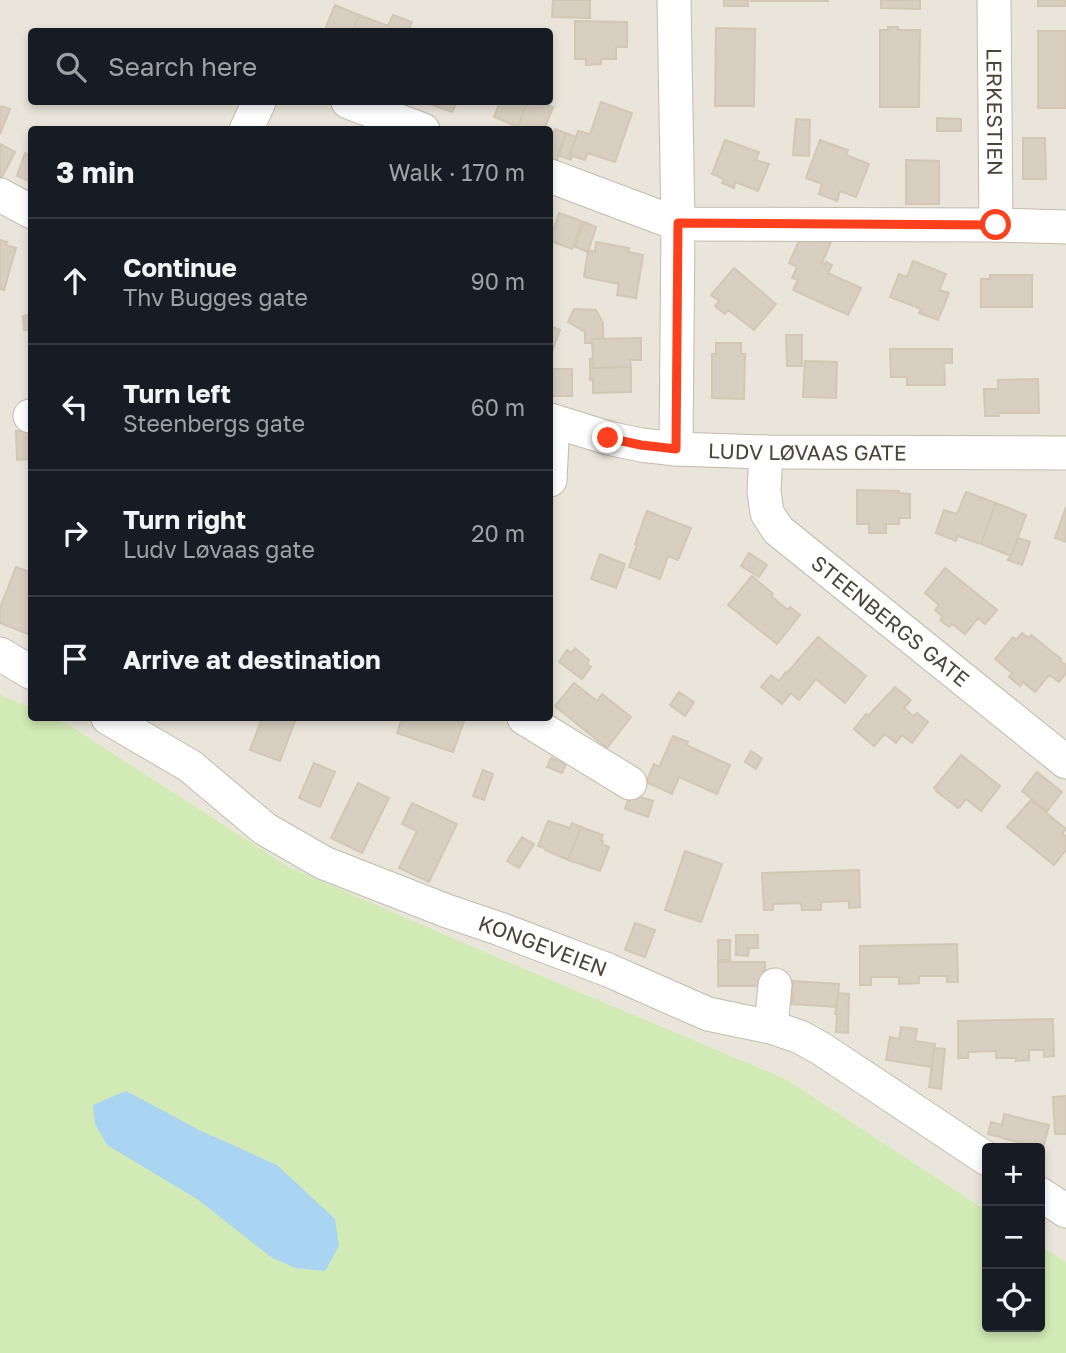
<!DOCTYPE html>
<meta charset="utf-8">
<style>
body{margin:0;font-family:"Golos Text",sans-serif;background:#20242c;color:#f1f3f6}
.controls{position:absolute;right:21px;bottom:21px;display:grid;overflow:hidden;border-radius:7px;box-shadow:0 4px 10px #0003}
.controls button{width:63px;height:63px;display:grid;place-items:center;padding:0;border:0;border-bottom:2px solid #363941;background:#171b24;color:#f1f3f6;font:35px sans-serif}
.stop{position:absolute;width:21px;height:21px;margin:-16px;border:5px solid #fc3f1d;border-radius:50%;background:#fff}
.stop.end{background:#fc3f1d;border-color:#fff;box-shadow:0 2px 7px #0008}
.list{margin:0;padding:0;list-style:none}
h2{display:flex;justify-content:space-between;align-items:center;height:91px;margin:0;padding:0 28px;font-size:30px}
h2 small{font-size:23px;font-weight:400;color:#9ea1a6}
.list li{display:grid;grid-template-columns:46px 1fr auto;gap:21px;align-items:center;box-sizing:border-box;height:126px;padding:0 28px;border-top:2px solid #363941}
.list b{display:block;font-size:26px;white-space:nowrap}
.list p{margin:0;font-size:23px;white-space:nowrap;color:#9ea1a6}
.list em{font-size:23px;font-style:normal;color:#9ea1a6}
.icon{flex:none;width:38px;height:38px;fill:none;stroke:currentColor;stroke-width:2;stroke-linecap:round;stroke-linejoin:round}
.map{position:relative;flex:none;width:1066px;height:1353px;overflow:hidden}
.search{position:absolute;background:#171b24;box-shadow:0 4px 10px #0003;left:28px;top:28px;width:525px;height:77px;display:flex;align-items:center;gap:18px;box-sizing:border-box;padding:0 24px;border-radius:7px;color:#9ea1a6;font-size:26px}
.panel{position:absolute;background:#171b24;box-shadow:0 4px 10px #0003;left:28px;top:126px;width:525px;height:595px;border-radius:7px}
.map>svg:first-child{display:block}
</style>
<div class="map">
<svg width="1066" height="1353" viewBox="0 0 1066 1353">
<rect width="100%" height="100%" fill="#f6f3ec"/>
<path fill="#eae5da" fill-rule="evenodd" d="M0,0h1066v1262l-26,-17v-97h-53v63l-201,-132 -287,-121 -210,-91 -220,-142 -16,-7h497v-588h-518l-1,578 -31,-14zM32,32h518v70h-518z"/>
<path fill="#d2eab5" d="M0,694l31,14 1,10h21l16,7 220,142 210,91 287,121 201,132v116h53v-82l26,17v91h-1066z"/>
<path fill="#a9d4f2" d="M126,1091l73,39 78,35 58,54 4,27 -14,25 -30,-3 -24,-11 -74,-58 -90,-54 -12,-21 -2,-19z"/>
<path fill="#d8cfc1" stroke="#d3c7b4" stroke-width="2" d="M553,0h37v18l-38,-1z
M724,0h24v6h-24z
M751,0h77v1h-77z
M881,0h39v9l-39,-1z
M1038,0h28v6h-28z
M335,5l24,10 -6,17h-29z
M359,15l29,11 5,-11 19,7 -4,10h-55z
M575,21l52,1v25h-11v12h-15v5l-15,1v-6h-11z
M888,27h10v3h22l-1,77h-39v-77h8z
M716,28l39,1 -1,77h-39z
M1038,31h28v77h-28z
M430,102h27l-5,10 -22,-8z
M500,102h27l-9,25 -24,-10z
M527,102h12l14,5 -9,23h-18l-8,-3z
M601,102l31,11 -17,49 -27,-9 -3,7 -15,-5 8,-24 12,3z
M0,106l10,3 -10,25z
M937,118l24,1v12h-24z
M796,119l14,1 -1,36 -16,-1z
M555,129l11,4 -9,28 -7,-3v-13z
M566,133l10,4 -6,18 2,1 -1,4 -13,-5z
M1023,138h22l1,41h-23z
M725,140l34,12 -3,8 13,4 -11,27 -23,-9 -1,6 -12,-5 2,-4 -12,-5z
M820,140l28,10 -2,5 23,9 -13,33 -16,-6 -3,10 -18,-7 3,-10 -16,-6z
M0,144l15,8 -14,27h-1z
M25,153l7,3v26l-15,-6z
M906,160l33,1v43h-33z
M559,213l23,8 -10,28 -22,-8z
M584,222l12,5 -8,25 -13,-5z
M0,240l7,2 -1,3 10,3 -12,42 -4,-1z
M799,241l32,1 -9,21 3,2 1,-3 6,3 -4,8 33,15 -13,27 -55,-25 5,-10 -6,-2 5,-11 -8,-4z
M596,242l33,6v4l14,3 -7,43 -19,-3 2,-11 -35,-7 4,-27 7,2z
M913,261l33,13 -7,16 10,3 -11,27 -19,-7 2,-4 -31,-12 9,-23 8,3z
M734,268l42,36 -22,26 -26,-20 -3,4 -10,-8 4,-5 -8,-6z
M990,275h42v32h-51v-28h9z
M574,309l22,1 7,13v16h-11v4h-7v-11l-17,-10z
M29,310h3v33l-1,-13h-7l-1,-14 6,-1z
M550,326l10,4 -10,27z
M786,335h16v31h-15z
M641,338v22h-11l1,7 -38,1 -1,-29z
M716,343h25v11h4l-1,45 -32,-1v-44h4z
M890,349h62v14h-8l1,22h-38v-8h-16z
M590,359h2l1,9 38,-1v25l-38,1v-13h-3z
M805,361l32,1 -1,36 -33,-1z
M552,369h20v27h-22v-20z
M1038,379l1,34h-41l1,3h-14l-1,-27h14v-9z
M32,430v29l-15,1 -1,-29z
M857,490l42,1v2l11,1v24h-11v6h-13v9h-17v-9h-12z
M966,492l30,11 -15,41 -23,-8 -2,5 -20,-8 8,-23 13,4z
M996,503l30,12 -15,41 -30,-12z
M1066,507v35l-11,-4z
M647,511l44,17 -13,32 -10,-4 -8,23 -31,-12 8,-23h-2z
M1018,538l12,4 -8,23 -14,-5 2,-5 1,1z
M749,553l18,12 -8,12 -18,-11z
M600,554l25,10 -9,24 -25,-9z
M16,567l16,6v61l-4,-1v1l-28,-11v-15z
M945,568l52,42 -12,14 -7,-6 -13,16 -13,-10 -3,3 -9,-7 3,-3 -8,-7 4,-5 -14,-12z
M752,576l21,18 -2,2 17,14 2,-3 10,8 -23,29 -49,-39z
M1022,633l7,5 2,-3 30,24 -1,2 6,4v8l-7,9 -10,-7 -14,17 -12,-10 -3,4 -11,-9 3,-4 -17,-14 18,-22 3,3z
M818,637l48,39 -21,27 -29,-24 -17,21 -8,-7 -9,11 -21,-17 10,-12 8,6 7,-9 1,1z
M575,648l14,12 -2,4 4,3 -9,12 -23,-17 8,-12 4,3z
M574,683l23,18 5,-7 29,23 -24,31 -52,-42z
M895,687l16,13 -7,8 9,8 4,-3 11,9 -16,21 -10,-8 -6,8 -11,-9 -11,12 -20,-17 12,-15 2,2z
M679,692l15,10 -9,14 -15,-11z
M262,718h34l-16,43 -30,-11z
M402,718h63l-12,34 -56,-19z
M673,736l15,6 -2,3 44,20 -13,29 -38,-17 -7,17 -26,-12 8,-18 5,3z
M751,751l11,7 -6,11 -11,-7z
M961,755l39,31 -19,25 -15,-12 -6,8 -2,1 -22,-17 1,-1 -3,-2z
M551,758l15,6 -4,9 -15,-6z
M314,763l21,9 -15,35 -21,-9z
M483,770l10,4 -9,26 -11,-4z
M1037,772l25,20 -15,19 -25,-20z
M358,783l31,15 -27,55 -31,-15z
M630,794l23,7 -5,16 -23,-8z
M1031,800l35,29 -4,4 4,4v13l-12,15 -47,-38z
M412,803l45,21 -28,58 -30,-14 18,-37 -15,-7z
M548,821l22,7 2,-5 9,4 -13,33 -23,-10v-2l-7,-2z
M581,827l22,8 -2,5 2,1 -1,3 7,3 -9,24 -32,-11z
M522,837l12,7 -15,24 -12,-7z
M685,851l37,13 -21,58 -36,-12z
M859,870l1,37 -11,1v-7l-28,1v8h-19l-1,-7 -28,1v6h-9l-2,-37z
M635,923l20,7 -10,27 -20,-7z
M736,935h22v13h-9l-1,8 -12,-1z
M718,940h12v20h-12z
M957,944l1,38h-11v-6h-28v7l-20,1v-7h-28v8h-11v-39z
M718,962h47v24h-47z
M793,981l46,3 -2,23 -45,-3z
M838,993l11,1 -1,39 -12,-1 1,-18h-2z
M1053,1019l1,37 -10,1v-7h-15v10l-13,1v-3h-20v-7l-28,1v6h-10v-37z
M901,1027l16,2 -2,12 20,3 -3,23 -46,-7 4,-23 9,2z
M934,1048l11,1 -4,40 -12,-2z
M1066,1096v38h-11l-2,-37z
M1004,1114l45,11 -6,24 -55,-15 3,-12 11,3z"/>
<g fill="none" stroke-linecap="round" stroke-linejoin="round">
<g stroke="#c2bbae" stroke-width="35">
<g id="minor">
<path d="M674,0l4,224 -2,225"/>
<path id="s1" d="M994,0l2,225"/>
<path d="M348,102l75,28"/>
<path d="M246,130l13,-28"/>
<path d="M550,176l128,48 318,1 70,2"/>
<path d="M0,195l32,17"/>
<path d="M30,416h2"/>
<path id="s2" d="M550,420l58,18 33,7 35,4 90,3 300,1"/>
<path id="s3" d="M766,452l-2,39 3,22 11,17 288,232"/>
<path d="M550,480l3,-59"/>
<path d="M0,654l32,19"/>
<path id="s4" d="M108,718l82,48 75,63 59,34 123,48 53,18 108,41 100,44 63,13 29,10 20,11 167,111"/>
<path d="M524,718l106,65"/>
<path d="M771,1027l4,-42"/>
<path d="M1040,1194l26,17"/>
</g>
</g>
<use href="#minor" stroke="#fff" stroke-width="33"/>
</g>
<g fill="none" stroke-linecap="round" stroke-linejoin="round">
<path stroke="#fc3f1d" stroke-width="9" d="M608,438l33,7 35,4 2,-226 318,2"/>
</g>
<g text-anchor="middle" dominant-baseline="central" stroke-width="6" stroke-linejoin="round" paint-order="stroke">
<g font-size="21" fill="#4b4439" stroke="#fff">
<text stroke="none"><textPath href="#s1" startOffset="112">LERKESTIEN</textPath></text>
<text stroke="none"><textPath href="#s2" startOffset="261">LUDV LØVAAS GATE</textPath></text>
<text stroke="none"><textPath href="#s3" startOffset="226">STEENBERGS GATE</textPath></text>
<text stroke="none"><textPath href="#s4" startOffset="495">KONGEVEIEN</textPath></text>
</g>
</g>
</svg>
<div class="controls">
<button>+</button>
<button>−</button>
<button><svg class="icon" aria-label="locate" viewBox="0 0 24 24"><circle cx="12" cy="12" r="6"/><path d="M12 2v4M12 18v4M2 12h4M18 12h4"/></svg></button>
</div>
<div class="stop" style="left:996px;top:225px"></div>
<div class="stop end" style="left:608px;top:438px"></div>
<div class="search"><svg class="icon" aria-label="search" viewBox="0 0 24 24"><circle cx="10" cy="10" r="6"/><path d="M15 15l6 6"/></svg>Search here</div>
<section class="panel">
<h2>3 min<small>Walk · 170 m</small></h2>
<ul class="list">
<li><svg class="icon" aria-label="ahead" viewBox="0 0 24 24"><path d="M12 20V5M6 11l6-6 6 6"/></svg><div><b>Continue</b><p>Thv Bugges gate</p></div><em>90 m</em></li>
<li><svg class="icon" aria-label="left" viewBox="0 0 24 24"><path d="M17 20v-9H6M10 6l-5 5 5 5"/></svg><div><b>Turn left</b><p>Steenbergs gate</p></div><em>60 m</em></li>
<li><svg class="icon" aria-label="right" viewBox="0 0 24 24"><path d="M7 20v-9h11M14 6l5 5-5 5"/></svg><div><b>Turn right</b><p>Ludv Løvaas gate</p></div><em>20 m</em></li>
<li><svg class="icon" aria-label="arrive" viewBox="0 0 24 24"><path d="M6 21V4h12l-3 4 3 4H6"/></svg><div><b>Arrive at destination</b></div></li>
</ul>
</section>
</div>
